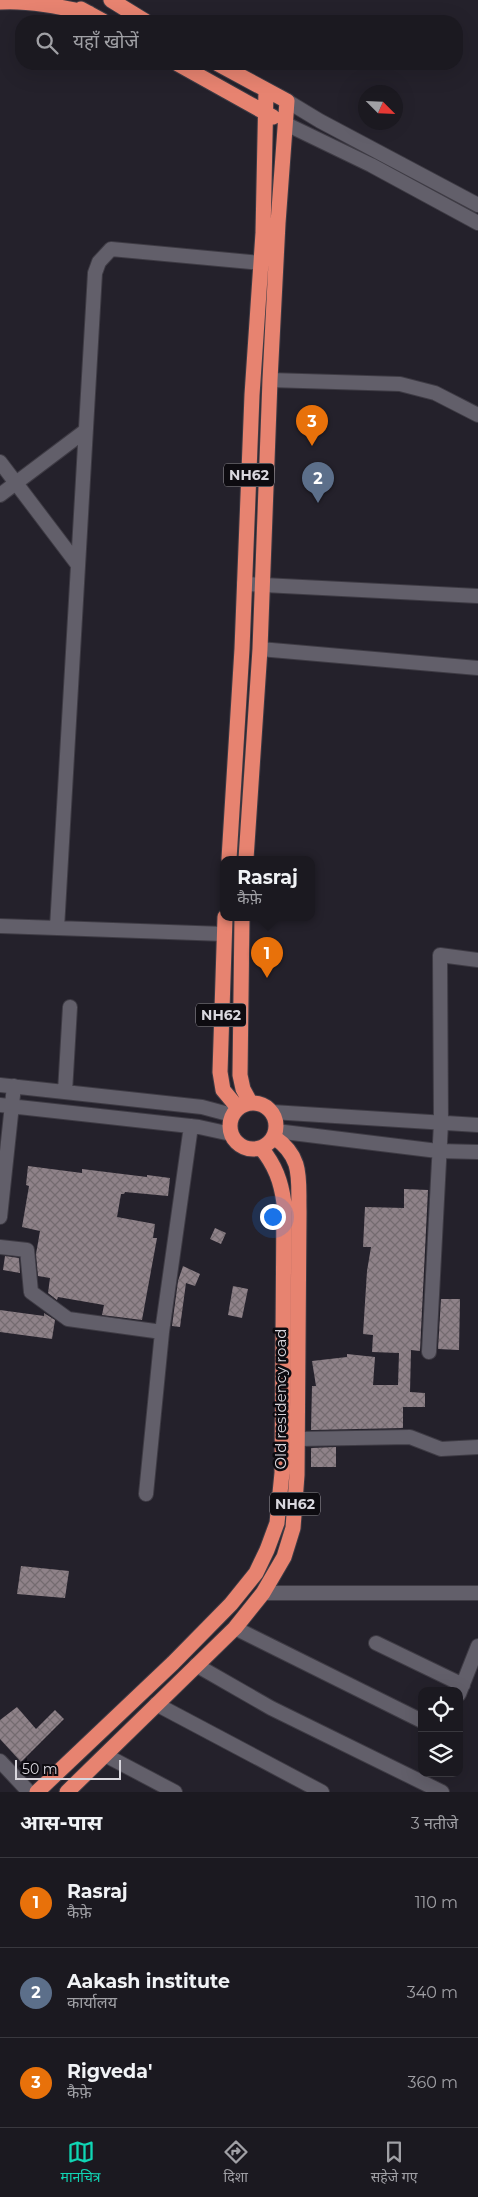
<!DOCTYPE html>
<html lang="hi">
<meta charset="utf-8">
<style>
body{margin:0;font-family:Montserrat,"Noto Sans Devanagari",sans-serif;background:#242229;color:#f1f3f6}
.controls{position:absolute;right:15px;bottom:15px;display:grid;overflow:hidden;border-radius:10px;box-shadow:0 5px 20px #0002}
.controls button{width:45px;height:45px;display:grid;place-items:center;padding:0;border:0;border-bottom:1px solid #39383e;background:#1b1920;color:#f1f3f6;font:25px sans-serif}
.compass{position:absolute;left:358px;top:85px;width:45px;height:45px;border-radius:50%;background:#1b1920;box-shadow:0 5px 20px #0002;rotate:114deg}
.scale{position:absolute;left:15px;bottom:12px;width:106px;box-sizing:border-box;padding-left:5px;border:2px solid #d9d7de;border-top:0;font-size:14px;line-height:18px;white-space:nowrap;color:#d9d7de;-webkit-text-stroke:4px #0d0b10;paint-order:stroke}
.you{position:absolute;left:272px;top:1216px;width:18px;height:18px;margin:-12px;border:4px solid #fff;border-radius:50%;background:#1a73e8;box-shadow:0 0 0 8px #1a73e833}
.badge{display:grid;place-items:center;width:32px;height:32px;border-radius:50%;background:#10d5b4;color:#fff;font-size:16px;font-weight:700}
.pin{position:absolute;translate:-50% -41px;filter:drop-shadow(0 1px 2px #0008)}
.pin::after{content:'';position:absolute;top:26px;width:18px;height:15px;background:inherit;clip-path:polygon(0 0,100% 0,50% 100%)}
.popup{position:absolute;left:220px;top:856px;width:95px;height:65px;box-sizing:border-box;display:grid;place-content:center;border-radius:10px;background:#1b1920;filter:drop-shadow(0 1px 4px #0005);font-size:16px;white-space:nowrap;color:#a0a0a5}
.popup b{font-size:19px;color:#f1f3f6}
.popup::after{content:'';position:absolute;left:50%;top:100%;margin-left:-10px;border:10px solid transparent;border-top-color:#1b1920}
.list{margin:0;padding:0;list-style:none}
h2{display:flex;justify-content:space-between;align-items:center;height:65px;margin:0;padding:0 20px;font-size:21px}
h2 small{font-size:16px;font-weight:400;color:#a0a0a5}
.list li{display:grid;grid-template-columns:32px 1fr auto;gap:15px;align-items:center;box-sizing:border-box;height:90px;padding:0 20px;border-top:1px solid #39383e}
.list b{display:block;font-size:19px;white-space:nowrap}
.list p{margin:0;font-size:16px;white-space:nowrap;color:#a0a0a5}
.list em{font-size:16px;font-style:normal;color:#a0a0a5}
.icon{flex:none;width:28px;height:28px;fill:none;stroke:currentColor;stroke-width:2;stroke-linecap:round;stroke-linejoin:round}
.map{position:relative;flex:none;width:478px;height:1792px;overflow:hidden}
.search{position:absolute;background:#1b1920;box-shadow:0 5px 20px #0002;left:15px;right:15px;top:15px;height:55px;display:flex;align-items:center;gap:12px;box-sizing:border-box;padding:0 18px;border-radius:20px;color:#a0a0a5;font-size:19px}
.sheet{height:335px;background:#1b1920}
nav{display:flex;justify-content:space-around;align-items:center;box-sizing:border-box;height:70px;border-top:1px solid #39383e;background:#1b1920;font-size:14px;color:#a0a0a5}
nav a{display:grid;justify-items:center;gap:2px}
nav .on{color:#10d5b4}
.map>svg:first-child{display:block}
</style>
<div class="map">
<svg width="478" height="1792" viewBox="0 0 478 1792">
<defs>
<pattern id="building-cross-hatch" width="8" height="8" patternUnits="userSpaceOnUse" patternTransform="scale(1.25)"><rect width="8" height="8" fill="#8f8289"/><path d="M0 0l8 8M0 8l8-8" fill="none" stroke="#746b70"/></pattern>
</defs>
<rect width="100%" height="100%" fill="#24212b"/>
<path fill="url(#building-cross-hatch)" d="M28,1166l54,7v-4l65,8v-2l23,3 -2,18 -43,-4 -1,2h-3l-4,23 38,7 -2,14h4l-15,82 -40,-5 2,-10 -46,-8 -1,3 -9,-7 2,-15 -12,-2 -2,-22 4,-23 -18,-4 7,-41 -3,-1z
M404,1189l24,1 -8,161 -9,-1 -1,42 15,1v14h-22v21l-92,2 1,-44h4l-4,-25 35,-4v-3l28,3 -2,28h25l1,-32 -27,-1 1,-17 -10,-1 4,-63 4,-24h-8l2,-40 39,1z
M215,1228l11,5 -5,11 -11,-5z
M5,1256l14,2 1,15 -17,-3z
M183,1266l17,8 -5,12 -9,-3 -6,44 -8,-1 6,-45z
M233,1286l15,3 -6,29 -14,-3z
M441,1299h19l-1,51 -21,-1z
M0,1310l44,6v-3l11,7 -3,19 -52,-7z
M336,1447v20h-25v-19z
M21,1566l48,5 -4,27 -48,-4z
M17,1707l19,22 19,-19 9,9 -43,43 -21,-23v-19z"/>
<g fill="none" stroke-linecap="round" stroke-linejoin="round">
<g stroke="#3e3b44" stroke-width="16">
<path id="minor" d="M287,101l33,20 158,84
M286,124l85,41 107,58
M270,380l130,4 35,9 43,22
M0,462l78,103
M0,495l85,-64
M244,584l234,12
M260,649l218,19
M0,926l57,2
M224,934l-167,-6 38,-655 4,-11 12,-13 150,14
M0,1085l202,22 30,8
M65,1092l5,-85
M0,1105l199,22 32,7
M272,1112l206,13
M276,1131l162,20 40,1
M0,1217l14,-131
M0,1247l27,3 4,42 37,27 94,13
M429,1352l12,-229 -1,-168 38,5
M298,1439l112,-2 31,12 37,-2
M146,1494l16,-162 29,-206
M263,1593h215
M235,1628l187,93
M376,1643l87,42
M196,1665l75,43 171,84
M459,1694l19,-48
M156,1704l166,88
M105,1755l70,37
M0,1761l29,31"/>
</g>
<g stroke="#3e3b44" stroke-width="17">
<path id="highway" d="M111,0l34,21
M0,2c28,-2 61,5 89,11
M81,9l22,12
M178,64l95,53
M218,64l69,37 -9,122 -8,157 -10,269 -14,210
M229,859l13,-210 10,-254 11,-162 3,-143
M225,917l-5,155 3,18 15,18
M242,917l-2,158 3,14 7,13
M230 1126a23 23 0 1 1 46 0a23 23 0 1 1-46 0Z
M37,1792l136,-129 58,-59 25,-31 11,-23 10,-27 5,-50 2,-270c-3,-22 -9,-38 -23,-55
M67,1792l168,-164 28,-35 21,-36 9,-29 4,-53 2,-263c-1,-33 5,-54 -25,-75"/>
</g>
<use href="#minor" stroke="#625f6a" stroke-width="14"/>
<use href="#highway" stroke="#e78370" stroke-width="15"/>
</g>
<g text-anchor="middle" dominant-baseline="central" stroke-width="5" stroke-linejoin="round" paint-order="stroke">
<g fill="#0d0b10" stroke="#9c9aa0" stroke-width="1">
<rect x="224" y="463.5" width="50" height="23" rx="4"/>
<rect x="196" y="1003.5" width="50" height="23" rx="4"/>
<rect x="270" y="1492.5" width="50" height="23" rx="4"/>
</g>
<g font-size="14" font-weight="bold" fill="#d9d7de">
<text x="249" y="475">NH62</text>
<text x="221" y="1015">NH62</text>
<text x="295" y="1504">NH62</text>
</g>
<g font-size="15" fill="#d9d7de" stroke="#0d0b10">
<text transform="translate(280 1399) rotate(-90)">Old residency road</text>
</g>
</g>
</svg>
<div class="controls">
<button><svg class="icon" aria-label="locate" viewBox="0 0 24 24"><circle cx="12" cy="12" r="6"/><path d="M12 2v4M12 18v4M2 12h4M18 12h4"/></svg></button>
<button><svg class="icon" aria-label="layers" viewBox="0 0 24 24"><path d="M12 4l9 5-9 5-9-5zM3 14l9 5 9-5"/></svg></button>
</div>
<svg class="compass" viewBox="-18 -18 36 36"><path d="M0-13l5 13h-10z" fill="#e53935"/><path d="M0 13l5-13h-10z" fill="#a0a0a5"/></svg>
<div class="scale">50 m</div>
<div class="you"></div>
<div class="pin badge" style="left:267px;top:978px;background:#e8710a">1</div>
<div class="popup"><b>Rasraj</b>कैफ़े</div>
<div class="pin badge" style="left:318px;top:503px;background:#5c6f8a">2</div>
<div class="pin badge" style="left:312px;top:446px;background:#e8710a">3</div>
<div class="search"><svg class="icon" aria-label="search" viewBox="0 0 24 24"><circle cx="10" cy="10" r="6"/><path d="M15 15l6 6"/></svg>यहाँ खोजें</div>
</div>
<section class="sheet">
<h2>आस-पास<small>3 नतीजे</small></h2>
<ul class="list">
<li><span class="badge" style="background:#e8710a">1</span><div><b>Rasraj</b><p>कैफ़े</p></div><em>110 m</em></li>
<li><span class="badge" style="background:#5c6f8a">2</span><div><b>Aakash institute</b><p>कार्यालय</p></div><em>340 m</em></li>
<li><span class="badge" style="background:#e8710a">3</span><div><b>Rigveda'</b><p>कैफ़े</p></div><em>360 m</em></li>
</ul>
</section>
<nav>
<a class="on"><svg class="icon" aria-label="map" viewBox="0 0 24 24"><path d="M3 6l6-2 6 2 6-2v14l-6 2-6-2-6 2zM9 4v14M15 6v14"/></svg>मानचित्र</a>
<a><svg class="icon" aria-label="directions" viewBox="0 0 24 24"><path d="M12 3l9 9-9 9-9-9zM9 14v-3h6M13 9l2 2-2 2"/></svg>दिशा</a>
<a><svg class="icon" aria-label="saved" viewBox="0 0 24 24"><path d="M7 4h10v16l-5-4-5 4z"/></svg>सहेजे गए</a>
</nav>
